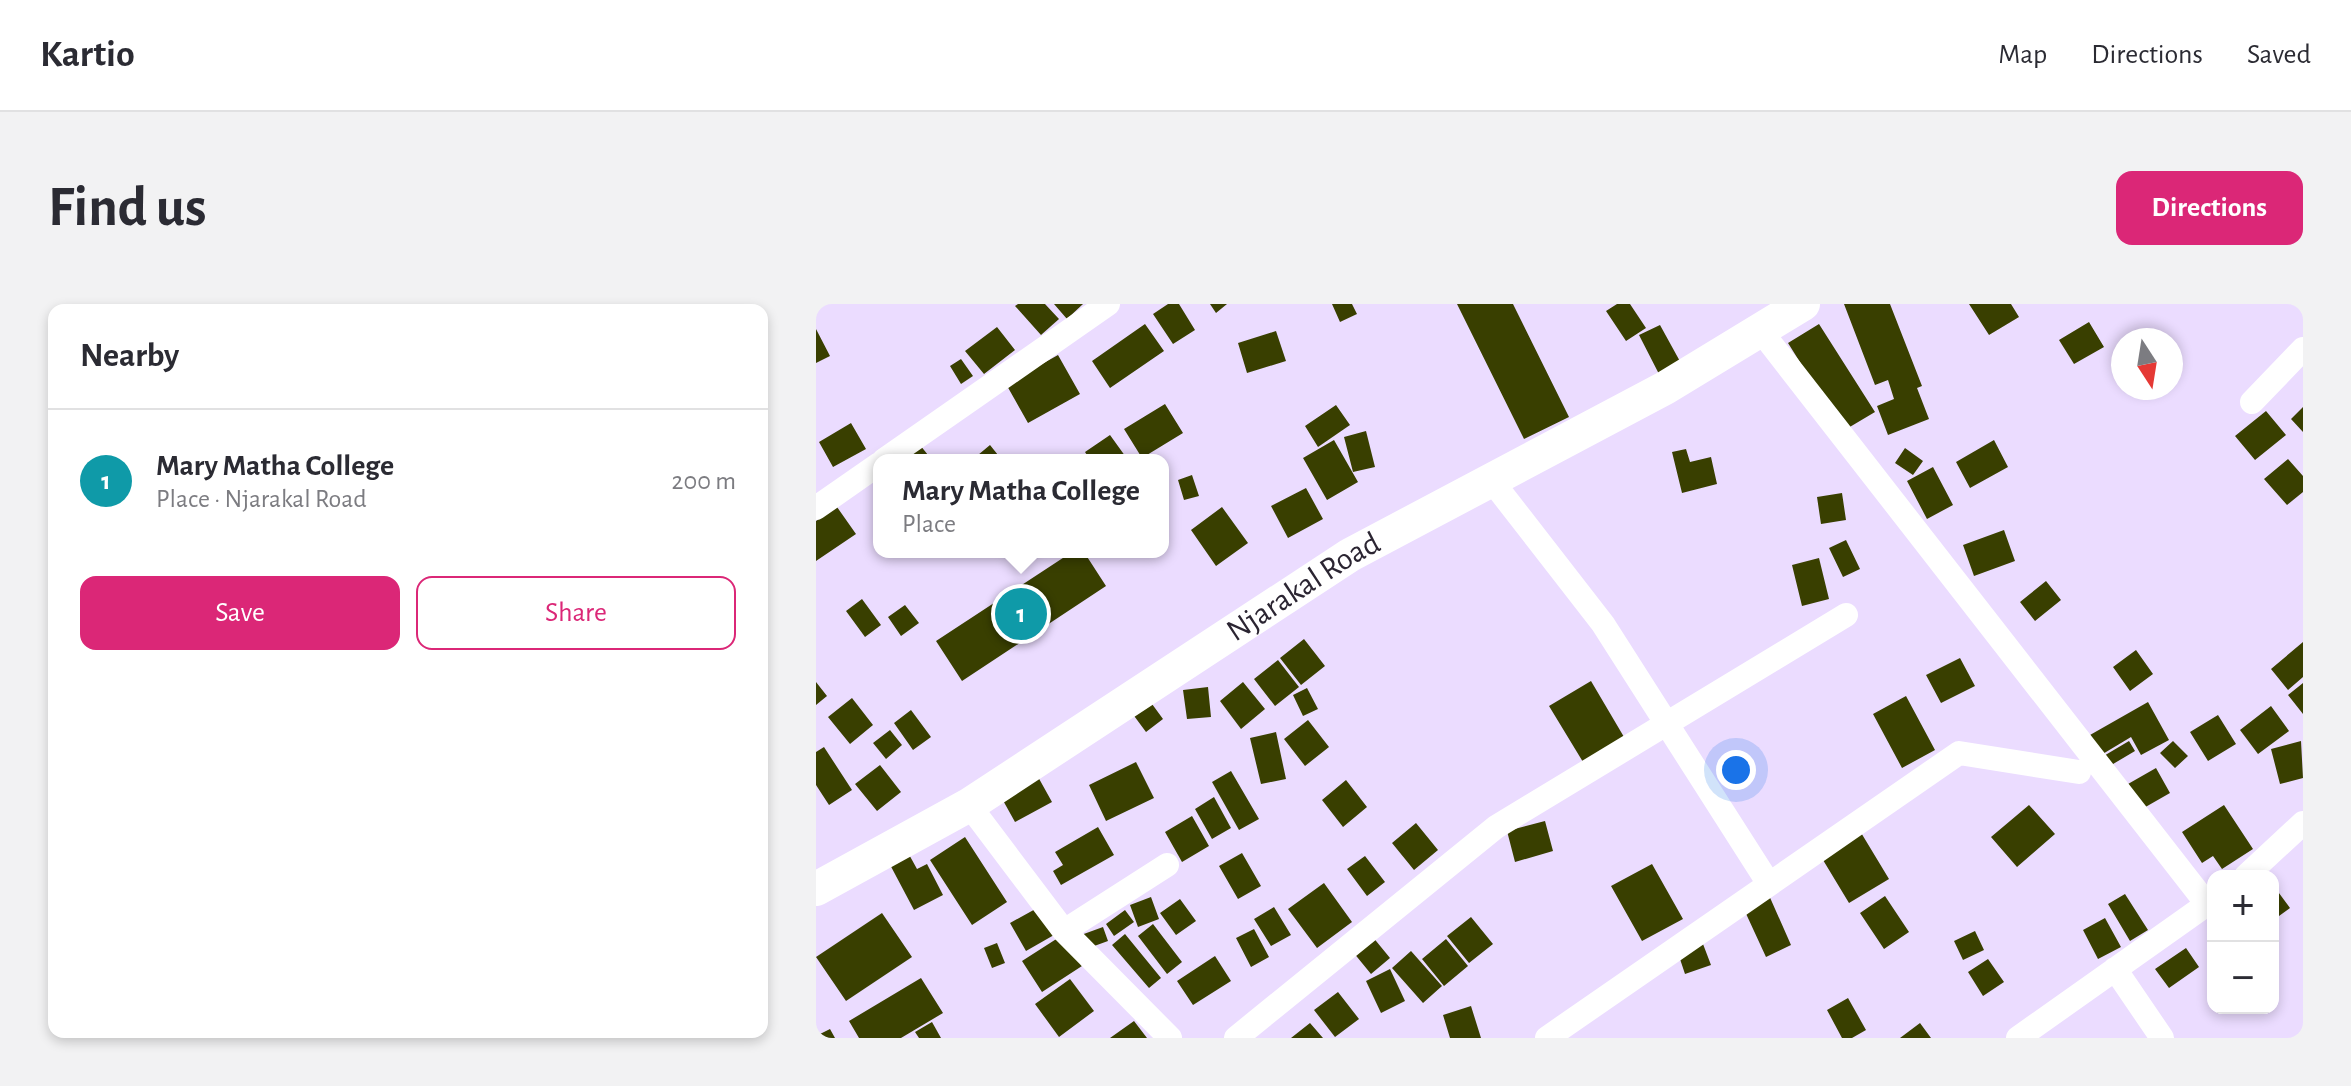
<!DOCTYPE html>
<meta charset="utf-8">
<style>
body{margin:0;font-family:"Alegreya Sans",sans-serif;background:#f2f2f3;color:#2b2b33}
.controls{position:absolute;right:24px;bottom:24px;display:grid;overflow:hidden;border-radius:16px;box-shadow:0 4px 12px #0003}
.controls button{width:72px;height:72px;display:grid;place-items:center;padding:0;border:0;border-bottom:2px solid #e1e1e2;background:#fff;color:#2b2b33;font:40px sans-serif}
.compass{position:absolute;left:1295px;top:24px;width:72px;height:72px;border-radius:50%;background:#fff;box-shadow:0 4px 12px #0003;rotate:168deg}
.you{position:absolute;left:920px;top:466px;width:28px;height:28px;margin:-20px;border:6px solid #fff;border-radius:50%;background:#1a73e8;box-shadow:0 0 0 12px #1a73e833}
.badge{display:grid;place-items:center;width:52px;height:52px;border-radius:50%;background:#db2777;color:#fff;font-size:26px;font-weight:700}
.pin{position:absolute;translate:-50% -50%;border:4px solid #fff;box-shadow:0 2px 8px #0006}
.popup{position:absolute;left:57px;top:150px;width:296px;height:104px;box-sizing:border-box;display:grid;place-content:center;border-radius:16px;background:#fff;filter:drop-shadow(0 2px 6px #0005);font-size:26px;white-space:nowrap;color:#7c7c81}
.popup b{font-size:30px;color:#2b2b33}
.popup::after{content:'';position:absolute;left:50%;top:100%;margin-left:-16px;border:16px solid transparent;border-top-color:#fff}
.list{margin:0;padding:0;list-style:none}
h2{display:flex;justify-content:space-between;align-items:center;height:104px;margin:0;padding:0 32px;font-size:34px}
h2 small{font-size:26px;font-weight:400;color:#7c7c81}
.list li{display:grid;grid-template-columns:52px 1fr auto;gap:24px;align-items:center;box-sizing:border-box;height:144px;padding:0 32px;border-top:2px solid #e1e1e2}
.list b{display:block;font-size:30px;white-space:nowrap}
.list p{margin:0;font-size:26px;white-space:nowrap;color:#7c7c81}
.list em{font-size:26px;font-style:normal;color:#7c7c81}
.actions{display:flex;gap:16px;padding:24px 32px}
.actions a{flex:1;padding:18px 0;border:2px solid #db2777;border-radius:16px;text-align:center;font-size:28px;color:#db2777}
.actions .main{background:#db2777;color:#fff}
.map{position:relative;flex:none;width:1487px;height:734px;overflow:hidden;border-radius:16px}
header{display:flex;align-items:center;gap:48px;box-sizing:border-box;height:112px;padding:0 40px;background:#fff;border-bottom:2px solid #e1e1e2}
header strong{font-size:38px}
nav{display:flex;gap:44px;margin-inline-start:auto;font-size:28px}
.intro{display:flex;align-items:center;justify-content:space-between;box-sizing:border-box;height:192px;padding:0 48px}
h1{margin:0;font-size:56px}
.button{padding:20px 36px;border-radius:16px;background:#db2777;color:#fff;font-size:28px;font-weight:700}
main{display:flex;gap:48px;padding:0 48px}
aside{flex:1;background:#fff;border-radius:16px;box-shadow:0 4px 12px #0003}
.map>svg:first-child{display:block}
</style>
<header>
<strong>Kartio</strong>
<nav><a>Map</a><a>Directions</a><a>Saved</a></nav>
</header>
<div class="intro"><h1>Find us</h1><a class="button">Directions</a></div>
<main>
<aside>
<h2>Nearby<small></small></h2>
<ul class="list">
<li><span class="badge" style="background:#0f9aa8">1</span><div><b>Mary Matha College</b><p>Place · Njarakal Road</p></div><em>200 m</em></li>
</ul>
<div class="actions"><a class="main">Save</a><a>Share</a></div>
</aside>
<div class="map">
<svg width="1487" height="734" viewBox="0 0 1487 734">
<rect width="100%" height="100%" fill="#ebdcff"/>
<path fill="#393f00" d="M202,0h27l14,15 -18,16 -26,-29z
M238,0h29l-16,15z
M352,0h11l16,26 -22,14 -20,-30z
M394,0h17l-11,9z
M516,0h20l5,10 -17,8z
M641,0h56l56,113 -45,22z
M801,0h13l16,24 -20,13 -20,-30z
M1028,0h46l32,82 -5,2 12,31 -41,16 -11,-29 17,-7 -6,-19 -13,5z
M1153,0h42l8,13 -30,18z
M1273,18l15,25 -30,17 -15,-24z
M329,20l19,27 -54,37 -18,-27z
M1003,20l56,88 -32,19 -55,-88z
M844,21l22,40 -22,11 -21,-41z
M181,23l18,23 -31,24 -19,-23z
M0,25l14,27 -14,7z
M460,27l10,30 -39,12 -9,-30z
M242,51l22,39 -52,29 -22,-39z
M145,55l12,17 -12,8 -11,-18z
M349,100l18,29 -41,25 -18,-29z
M520,101l14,20 -32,22 -13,-21z
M1487,103v25l-12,-13z
M1450,107l20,24 -31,25 -20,-24z
M35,119l15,26 -33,18 -14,-25z
M550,127l9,36 -22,5 -9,-35z
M294,131l18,25h-38l-5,-8z
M100,136l16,20h-40z
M518,136l24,42 -31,18 -24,-42z
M1178,136l14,27 -38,21 -14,-26z
M174,141l12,15h-30z
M1089,144l18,13 -10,14 -18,-12z
M870,145l4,13 21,-5 6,27 -35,9 -10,-41z
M1472,155l15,17v16l-16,13 -23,-26z
M1117,163l20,38 -26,14 -20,-38z
M376,171l7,21 -15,4 -6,-20z
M490,184l17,31 -35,19 -17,-32z
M1026,189l4,27 -25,4 -4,-27z
M21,203l19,27 -40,27v-40z
M406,203l26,36 -32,23 -25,-36z
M1188,226l11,31 -41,15 -11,-31z
M1030,236l14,29 -17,8 -14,-29z
M256,248h12l22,34 -144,95 -26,-40z
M1003,254l10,41 -27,7 -10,-41z
M1230,277l15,19 -26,21 -15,-19z
M46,295l19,26 -16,12 -19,-26z
M89,301l14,18 -18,13 -13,-19z
M488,335l21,27 -24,19 -21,-27z
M1487,338v35l-15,13 -17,-21z
M1320,346l17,24 -23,17 -17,-24z
M1144,354l15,28 -34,17 -15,-28z
M462,356l21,27 -24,19 -21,-27z
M775,377l33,56 -41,25 -34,-56z
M0,378l11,14 -11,9z
M427,378l22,27 -24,20 -21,-28z
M1487,379v31l-15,-19z
M392,383l3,30 -24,2 -4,-29z
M491,384l11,21 -15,7 -10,-21z
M328,389l19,26 -17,13 -20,-27z
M1090,392l29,54 -33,18 -29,-54z
M36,394l21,27 -23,19 -22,-27z
M1332,398l21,38 -28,15 -10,-18 -30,18 -11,-20z
M1455,402l18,25 -31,23 -18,-24z
M95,406l20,27 -18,13 -19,-27z
M1402,411l18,29 -28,17 -18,-29z
M492,416l21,27 -24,19 -21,-27z
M74,426l12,15 -16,14 -13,-16z
M460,428l10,47 -25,5 -11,-46z
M1313,437l6,10 -27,16 -6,-10z
M1357,437l15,15 -13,12 -15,-15z
M1485,437l2,37 -23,6 -9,-35z
M8,443l28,43 -23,15 -13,-20v-33z
M320,458l18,36 -48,23 -17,-36z
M64,461l21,27 -24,19 -22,-27z
M1340,464l14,25 -28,16 -14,-25z
M415,467l28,48 -20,11 -27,-48z
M221,471l15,27 -37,20 -15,-27z
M530,476l21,27 -24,20 -21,-27z
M398,493l17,31 -19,11 -17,-30z
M1213,501l26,29 -38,33 -26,-30z
M1408,501l29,44 -31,20 -9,-13 -11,7 -20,-31z
M376,512l17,30 -27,16 -17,-30z
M729,517l8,30 -38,11 -8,-31z
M600,519l22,27 -24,20 -22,-27z
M282,523l16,28 -53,30 -8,-14 10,-6 -8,-13z
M1044,527l29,48 -40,24 -29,-48z
M149,533l42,65 -35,23 -42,-65z
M90,545l11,20 10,-5 16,31 -29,15 -27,-51z
M426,549l19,33 -23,13 -19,-33z
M549,552l20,26 -18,14 -20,-27z
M836,560l31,55 -41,22 -31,-55z
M508,579l28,39 -35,26 -29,-39z
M1457,581l17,23 -11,8 -6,-8z
M952,589l23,52 -25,12 -24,-52z
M1309,590l23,36 -18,11 -22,-37z
M1069,592l24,36 -25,17 -24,-36z
M335,593l8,22 -21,8 -8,-22z
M364,595l16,22 -20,14 -16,-22z
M223,603l15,28 -28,16 -16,-28z
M458,603l17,28 -20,11 -17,-27z
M309,606l9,12 -20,14 -8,-12z
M66,609l30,44 -66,44 -30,-44z
M655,613l22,27 -24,19 -22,-27z
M1289,614l16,29 -23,12 -15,-29z
M337,620l29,38 -15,12 -29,-38z
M287,623l5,14 -22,8 -5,-14z
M438,625l15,28 -18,10 -15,-29z
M1159,627l9,19 -21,10 -9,-19z
M309,630l36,44 -12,10 -37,-43z
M245,632l21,30 -40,26 -20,-31z
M556,632l18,22 -19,16 -18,-22z
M630,635l22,27 -24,20 -22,-27z
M181,639l8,20 -13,5 -8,-20z
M887,640l8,21 -26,9 -7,-21z
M1370,644l13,19 -30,21 -14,-19z
M595,647l31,35 -19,17 -31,-35z
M399,652l16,25 -38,24 -16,-24z
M1172,655l16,23 -21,14 -15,-24z
M574,665l15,32 -24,12 -15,-32z
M105,674l22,35 -42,25h-42l-10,-17z
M254,675l24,32 -35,26 -24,-33z
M522,688l21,27 -24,18 -21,-27z
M1032,694l18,32 -14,8h-10l-15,-28z
M655,702l10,32h-31l-7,-23z
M318,717l13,17h-37z
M116,718l9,16h-22l-4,-6z
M494,719l13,15h-32z
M1104,719l11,15h-31z
M14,725l5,9h-19v-2z"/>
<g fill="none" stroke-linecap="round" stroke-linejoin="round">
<path stroke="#fff" stroke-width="24" d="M944,26l447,574
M1436,98l51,-53
M68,156l224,-156
M676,177l111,143 166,260
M0,204l63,-44
M153,501l95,126 106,107
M1430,572l57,-53
M248,627l103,-66
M1299,665l47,69
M420,734l260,-211 350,-212
M731,734l412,-285 120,19
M1202,734l195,-138"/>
<path stroke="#fff" stroke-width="34" id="s1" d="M0,585l153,-84 381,-250 315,-167 138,-84"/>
</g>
<g text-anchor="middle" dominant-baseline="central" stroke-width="8" stroke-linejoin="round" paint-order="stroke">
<g font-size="32" fill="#2b2532" stroke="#f4eefc">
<text stroke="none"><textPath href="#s1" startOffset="574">Njarakal Road</textPath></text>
</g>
</g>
</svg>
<div class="controls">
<button>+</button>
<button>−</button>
</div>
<svg class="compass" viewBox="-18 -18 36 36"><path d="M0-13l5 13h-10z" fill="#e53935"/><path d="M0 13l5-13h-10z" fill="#7c7c81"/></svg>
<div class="you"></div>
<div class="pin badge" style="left:205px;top:310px;background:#0f9aa8">1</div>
<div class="popup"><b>Mary Matha College</b>Place</div>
</div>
</main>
